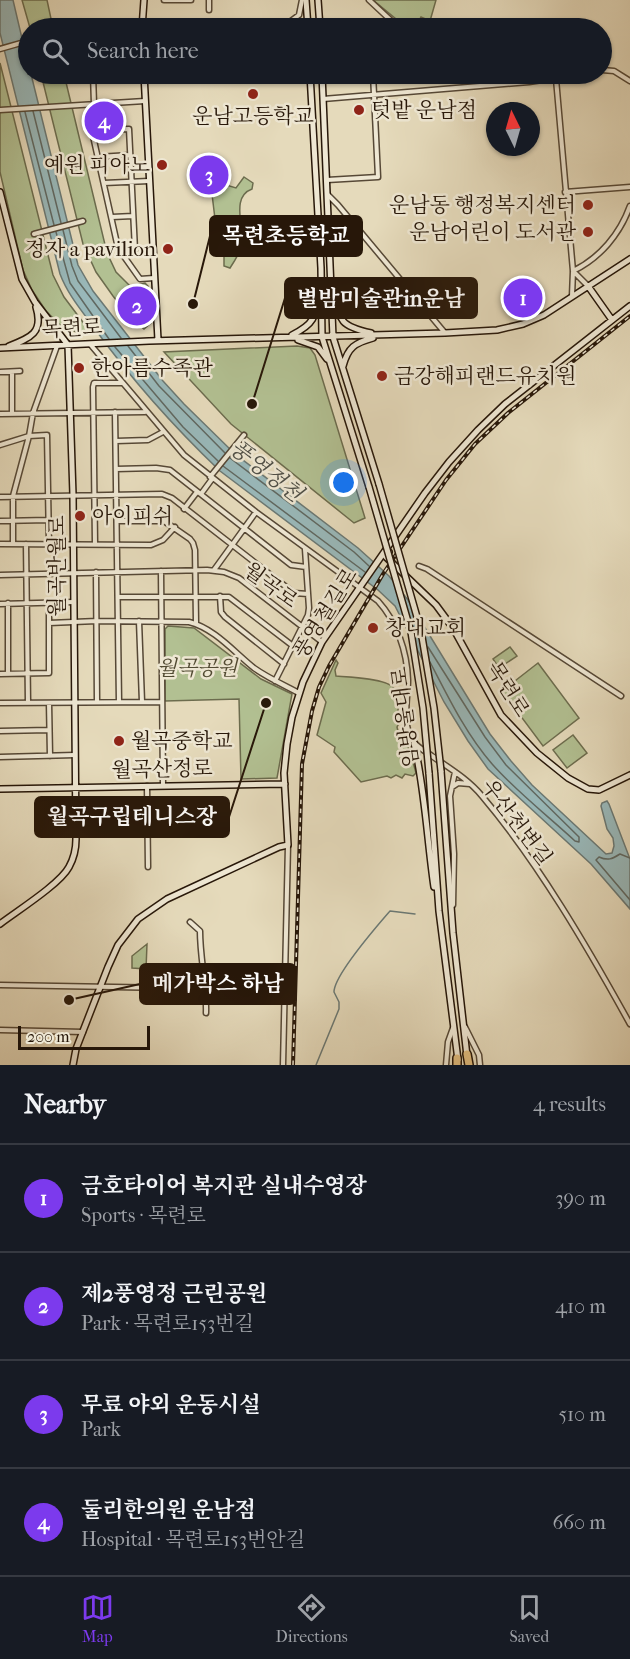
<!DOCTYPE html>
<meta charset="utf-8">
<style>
body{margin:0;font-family:"IM FELL French Canon","Noto Serif KR",serif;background:#20242c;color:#f1f3f6}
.compass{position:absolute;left:486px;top:102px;width:54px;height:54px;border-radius:50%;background:#171b24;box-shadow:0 2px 4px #0004;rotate:355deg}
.scale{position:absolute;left:18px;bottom:15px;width:132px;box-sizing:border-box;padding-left:6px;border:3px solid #271709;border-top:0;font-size:16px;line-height:21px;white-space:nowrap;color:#271709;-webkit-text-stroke:4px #eee7d3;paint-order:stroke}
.you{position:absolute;left:344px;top:483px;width:21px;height:21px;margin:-15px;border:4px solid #fff;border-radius:50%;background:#1a73e8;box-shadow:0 0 0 9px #1a73e833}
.badge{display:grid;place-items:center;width:39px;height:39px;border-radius:50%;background:#7c3aed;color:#fff;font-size:20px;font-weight:700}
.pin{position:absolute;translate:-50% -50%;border:3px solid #fff;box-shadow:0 2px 6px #0006}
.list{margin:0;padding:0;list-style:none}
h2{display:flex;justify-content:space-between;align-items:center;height:78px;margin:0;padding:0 24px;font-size:26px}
h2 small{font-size:20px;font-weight:400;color:#9ea1a6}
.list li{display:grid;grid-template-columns:39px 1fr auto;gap:18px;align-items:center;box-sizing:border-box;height:108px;padding:0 24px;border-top:2px solid #363941}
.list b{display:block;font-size:22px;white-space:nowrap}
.list p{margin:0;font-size:20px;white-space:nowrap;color:#9ea1a6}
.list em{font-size:20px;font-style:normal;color:#9ea1a6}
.icon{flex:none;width:33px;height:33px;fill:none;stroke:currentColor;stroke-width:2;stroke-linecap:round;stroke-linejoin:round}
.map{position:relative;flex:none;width:630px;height:1065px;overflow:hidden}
.search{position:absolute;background:#171b24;box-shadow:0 2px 4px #0004;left:18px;right:18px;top:18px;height:66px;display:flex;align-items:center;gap:15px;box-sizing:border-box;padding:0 21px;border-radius:33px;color:#9ea1a6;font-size:22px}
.sheet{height:510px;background:#171b24}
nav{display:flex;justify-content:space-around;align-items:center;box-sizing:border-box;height:84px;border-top:2px solid #363941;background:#171b24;font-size:16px;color:#9ea1a6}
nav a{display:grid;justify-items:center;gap:3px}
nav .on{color:#7c3aed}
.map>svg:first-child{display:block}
</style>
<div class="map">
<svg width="630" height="1065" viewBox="0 0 630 1065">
<rect width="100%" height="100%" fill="#e5dabb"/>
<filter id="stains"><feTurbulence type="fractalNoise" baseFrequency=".00333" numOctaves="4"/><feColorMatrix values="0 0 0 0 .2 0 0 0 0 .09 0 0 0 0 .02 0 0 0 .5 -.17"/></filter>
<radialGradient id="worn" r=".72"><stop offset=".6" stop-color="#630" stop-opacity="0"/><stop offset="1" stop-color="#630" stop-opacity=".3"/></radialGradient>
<path fill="#b2c092" stroke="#6c6c4e" stroke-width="1.5" d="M22,0h25l6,28h-23z
M373,0h63l-6,21 -9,-4 -6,11h-8z
M0,63l53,212 11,22 27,36 -10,1 -21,-9 -14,-14 -14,-21 -9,-20 -23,-98z
M41,74h23l43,179 9,19 15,15 14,-4 3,3 3,37 -7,6 -16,-14 -15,-19 -17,-24 -13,-28z
M244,177l9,6 -1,6c-22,8 -7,39 -11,57 -1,7 -7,16 -11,22l-6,-2v-11l5,-8 -1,-23h-8l-5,-5 -3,-25 11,-10 13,4z
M297,346l13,2 5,7 50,163 -11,5 -123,-99 -67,-72z
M168,626l26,2 67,51 31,15 -15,84 -36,1 -2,-80 -74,2v-72z
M510,647l7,9 -18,12 -6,-9z
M336,660l2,3 -3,7 1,6c13,1 48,2 57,11 6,8 5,19 5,28l4,3 -5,9 1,4 9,5 2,20 -9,1 3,6 10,-1 3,11 -3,3 -8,-2 -3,4 -6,-3 -5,3 -4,-2 -26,6 -27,-30 1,-5 -18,-12 9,-33 -5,-9z
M538,663l41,55 -36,28 -41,-55z
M573,735l14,18 -20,15 -14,-18z
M147,944l-1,25 -14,-1v-12z"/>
<path fill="#99b8b9" stroke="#6b7873" stroke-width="1.5" d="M0,0h13l15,64v10h3l47,191 15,26 70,90 21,23 51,50 123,94 31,28 19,24 82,134 21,27 21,24 74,69 6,-1 2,-7 -1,-8 -6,-9 -6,-23 1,-3 5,-2 2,3 21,55v50l-39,-45 -103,-95 -20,-28 -24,-39 -49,-96 -17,-16 -158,-119c-46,-44 -88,-91 -125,-142 -13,-18 -27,-34 -35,-55l-60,-241z"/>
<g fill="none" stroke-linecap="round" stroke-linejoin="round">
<path stroke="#606861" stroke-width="1.5" d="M33,111l28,112
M25,112l29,113
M63,230l9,36 6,15 43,57
M56,232l14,51 39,56
M128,346l31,40 66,67
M115,347l68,80 35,34
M230,458l124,94 15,14
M223,466l142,106
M428,647l57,90 21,28 73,72v5l-4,-1c-26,-24 -59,-50 -82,-76 -26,-29 -45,-68 -63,-103
M630,858l-10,-4c-8,5 -12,7 -21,3l-3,3 34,40"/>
<path stroke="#6b7873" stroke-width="1.5" d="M316,1065l23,-56v-7l-5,-10c0,-17 43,-66 56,-81l25,3"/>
<g stroke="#564836" stroke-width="7">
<path id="street" d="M164,0h27
M209,0v10
M369,0l30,28
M284,26l15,-11 3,-15
M242,28l41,-2 7,2
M0,49l28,-8
M602,70l12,1 16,10
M93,74l1,30
M539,74l16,5
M93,76h20l4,-2
M556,79l17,192 -1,25
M323,99l206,-17 52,-8
M0,110l145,-9
M98,157l32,-2
M327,180l51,-3 -5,-103
M104,183l45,-2
M565,192l65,-5
M328,195l10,10 107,128
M112,217l21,-1
M34,234l49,-13
M123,256l12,-6 -6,-121 -32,1 -4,2v4l25,112 22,31 14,-1
M573,271c27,-13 47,-37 57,-65
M574,272l14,14
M90,344l94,111 72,57 122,89c19,21 29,50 30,79 0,19 -7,46 6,62 4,6 13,10 18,14 17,12 36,23 50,40 56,66 106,152 148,228
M0,372l20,-1
M12,372v42
M115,412l4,290
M0,414l145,-2
M116,441l32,-1 15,-8
M0,445l29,-9 18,-1 2,109
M116,469l40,-1 14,2 121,95 15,2
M210,477l34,-42
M201,494l11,-15
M0,497l162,-3 10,4 122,95 14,1
M184,509l13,-17
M0,521l48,-1
M117,521h47l26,18 3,4 2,7 1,73
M95,543l-2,-156 1,-4h28
M0,544l151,1 12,-5 12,-13
M13,544v-48l16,-60 4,-23 24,-67
M26,544l2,159
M419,566l8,3 194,127
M214,570l42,-58
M161,571l2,214
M96,572l1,130
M0,575l207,-5 17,2 15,6 83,64
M220,596l1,16 4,5 59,47
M118,597h111l64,49
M8,603v71
M0,604l74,-2
M139,621l3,81
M49,623l48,-2 92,1c25,6 45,30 65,46 14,10 30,17 45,25
M0,674l49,-1v-70
M275,681l33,-66 1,-7 -4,-59
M0,703l162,-1
M49,703l1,53
M0,731l49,-1
M0,757l75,-2
M147,786l1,81
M452,787l6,-4 12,1
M453,905l1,-51 -4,-58 5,-24
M190,922l10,9c0,28 7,55 6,82
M0,985l285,5
M465,1027l14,28 1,10
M0,1030l83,2
M283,1065l5,-220
M446,1065l2,-23 5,-14"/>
</g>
<g stroke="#271709" stroke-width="8">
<path id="secondary" d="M306,0l2,28
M318,0l2,28
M142,28l2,-28
M144,74l14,266
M310,74l11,194 1,69 47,150
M322,74l11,263 46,147
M0,192l22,87 13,23 33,43 5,150 3,344c0,10 -2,19 -7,28 -9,17 -52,44 -69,57
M334,286c6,33 2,39 37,47
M588,286l24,34
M292,335c26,-13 23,-20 26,-47
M298,340l20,7 9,12
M9,346c21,-8 35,-13 27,-39
M0,348l149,-7 296,-8 52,-3 26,-6 21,-9 86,-56
M343,366c5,-19 12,-23 30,-28
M389,552l-3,5 50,48 17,23 48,87 36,38 31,25 20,11 11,1 31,-15
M414,743c11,47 13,96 20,144
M441,771l12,162 14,123
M429,773l10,138 19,149
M0,789l285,-5
M73,1065l3,-16 32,-82 10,-22 20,-26 29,-20 112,-52 9,-2 -4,-72 3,-29 5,-27 11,-35 19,-40 103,-149 24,-31 29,-32 27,-26 125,-98"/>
</g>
<g stroke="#271709" stroke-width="10">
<path id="highway" d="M467,1054l2,11
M457,1058v7"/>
</g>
<use href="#street" stroke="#eee7d3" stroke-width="4"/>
<use href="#secondary" stroke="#eee7d3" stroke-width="5"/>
<use href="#highway" stroke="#e2bd7e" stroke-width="7"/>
<g stroke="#271709" stroke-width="4">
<path id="rail" d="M293,1065l9,-301 10,-53 7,-24 10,-21 54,-92 63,-94 29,-36 33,-31 122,-97"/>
</g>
<use href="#rail" stroke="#eee7d3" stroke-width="1.5" stroke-dasharray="4.5" stroke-linecap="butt"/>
<g stroke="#271709" stroke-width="8" stroke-linecap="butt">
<path id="secondary-bridge" d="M379,484l42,147 13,77 7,63
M369,487l42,145 12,76 6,65"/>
</g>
<use href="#secondary-bridge" stroke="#eee7d3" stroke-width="5"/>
</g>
<g fill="#8f2418" stroke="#eee7d3" stroke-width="2">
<circle cx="253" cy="94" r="6"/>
<circle cx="359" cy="110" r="6"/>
<circle cx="162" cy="165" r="6"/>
<circle cx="588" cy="205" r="6"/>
<circle cx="588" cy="232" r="6"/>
<circle cx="168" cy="249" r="6"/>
<circle cx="79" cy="368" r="6"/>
<circle cx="382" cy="376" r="6"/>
<circle cx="80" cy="516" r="6"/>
<circle cx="373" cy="628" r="6"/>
<circle cx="119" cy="741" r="6"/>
</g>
<g text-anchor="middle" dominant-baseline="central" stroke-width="5" stroke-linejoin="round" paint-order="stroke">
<g font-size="21" fill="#271709" stroke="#eee7d3" text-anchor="start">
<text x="371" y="110">텃밭 운남점</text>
<text x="253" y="116" text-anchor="middle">운남고등학교</text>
<text x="150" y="165" text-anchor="end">예원 피아노</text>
<text x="576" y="205" text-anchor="end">운남동 행정복지센터</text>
<text x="576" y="232" text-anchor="end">운남어린이 도서관</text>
<text x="156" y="249" text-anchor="end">정자 a pavilion</text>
<text x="91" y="368">한아름수족관</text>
<text x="394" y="376">금강해피랜드유치원</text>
<text x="92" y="516">아이피쉬</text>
<text x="385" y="628">창대교회</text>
<text x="131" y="741">월곡중학교</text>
</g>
<g font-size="21" fill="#271709" stroke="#eee7d3">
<text transform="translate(72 328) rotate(-3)">목련로</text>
<text transform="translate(57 566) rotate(-90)">월곡반월로</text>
<text transform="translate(271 585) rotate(36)">월곡로</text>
<text transform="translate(325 613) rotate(-58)">풍영철길로</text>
<text transform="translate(508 689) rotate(58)">목련로</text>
<text transform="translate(405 717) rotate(-97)">임방울대로</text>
<text transform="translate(162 769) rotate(-1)">월곡산정로</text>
<text transform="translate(517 822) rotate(53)">우산천변길</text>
</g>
<g font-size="21" font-style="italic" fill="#514a32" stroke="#eee7d3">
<text x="197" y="668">월곡공원</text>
</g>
<g font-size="22" font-style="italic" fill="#4f4f47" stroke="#eee7d3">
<text transform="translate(266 471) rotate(38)">풍영정천</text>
</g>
</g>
<path fill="none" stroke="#271709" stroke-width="2" d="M193 304L210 236M252 404L285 298M266 703L229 817M69 1000L140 984"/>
<g fill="#271709" stroke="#eee7d3" stroke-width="2">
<circle cx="193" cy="304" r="6"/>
<circle cx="252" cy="404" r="6"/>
<circle cx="266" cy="703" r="6"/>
<circle cx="69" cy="1000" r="6"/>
</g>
<g fill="#271709" stroke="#271709" stroke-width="2">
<rect x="210" y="216" width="152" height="40" rx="6"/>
<rect x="285" y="278" width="192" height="40" rx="6"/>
<rect x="35" y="797" width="194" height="40" rx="6"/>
<rect x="140" y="964" width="156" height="40" rx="6"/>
</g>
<g font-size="22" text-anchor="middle" font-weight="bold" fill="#fff">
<text x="286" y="243">목련초등학교</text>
<text x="381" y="306">별밤미술관in운남</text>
<text x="132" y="824">월곡구립테니스장</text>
<text x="218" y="991">메가박스 하남</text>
</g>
<rect width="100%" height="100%" filter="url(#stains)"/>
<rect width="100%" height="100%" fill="url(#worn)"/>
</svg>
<svg class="compass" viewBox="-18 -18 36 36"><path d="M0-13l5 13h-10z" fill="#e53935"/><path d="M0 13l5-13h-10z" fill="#9ea1a6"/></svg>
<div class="scale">200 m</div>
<div class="you"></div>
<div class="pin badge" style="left:523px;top:298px">1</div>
<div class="pin badge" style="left:137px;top:306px">2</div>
<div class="pin badge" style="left:209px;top:175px">3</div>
<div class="pin badge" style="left:104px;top:121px">4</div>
<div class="search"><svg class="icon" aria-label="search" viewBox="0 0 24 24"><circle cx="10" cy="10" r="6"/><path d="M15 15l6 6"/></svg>Search here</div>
</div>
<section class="sheet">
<h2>Nearby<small>4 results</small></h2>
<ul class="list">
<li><span class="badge">1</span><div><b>금호타이어 복지관 실내수영장</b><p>Sports · 목련로</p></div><em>390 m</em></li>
<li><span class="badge">2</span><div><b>제2풍영정 근린공원</b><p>Park · 목련로153번길</p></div><em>410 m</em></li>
<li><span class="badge">3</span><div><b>무료 야외 운동시설</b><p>Park</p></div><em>510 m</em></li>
<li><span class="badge">4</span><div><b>둘리한의원 운남점</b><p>Hospital · 목련로153번안길</p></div><em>660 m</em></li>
</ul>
</section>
<nav>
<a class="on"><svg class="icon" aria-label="map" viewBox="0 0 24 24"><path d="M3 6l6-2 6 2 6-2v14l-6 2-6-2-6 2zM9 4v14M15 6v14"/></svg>Map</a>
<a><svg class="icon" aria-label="directions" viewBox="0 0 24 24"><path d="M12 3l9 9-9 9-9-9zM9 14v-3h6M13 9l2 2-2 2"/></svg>Directions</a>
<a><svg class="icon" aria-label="saved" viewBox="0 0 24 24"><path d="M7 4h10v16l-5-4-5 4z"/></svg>Saved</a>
</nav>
